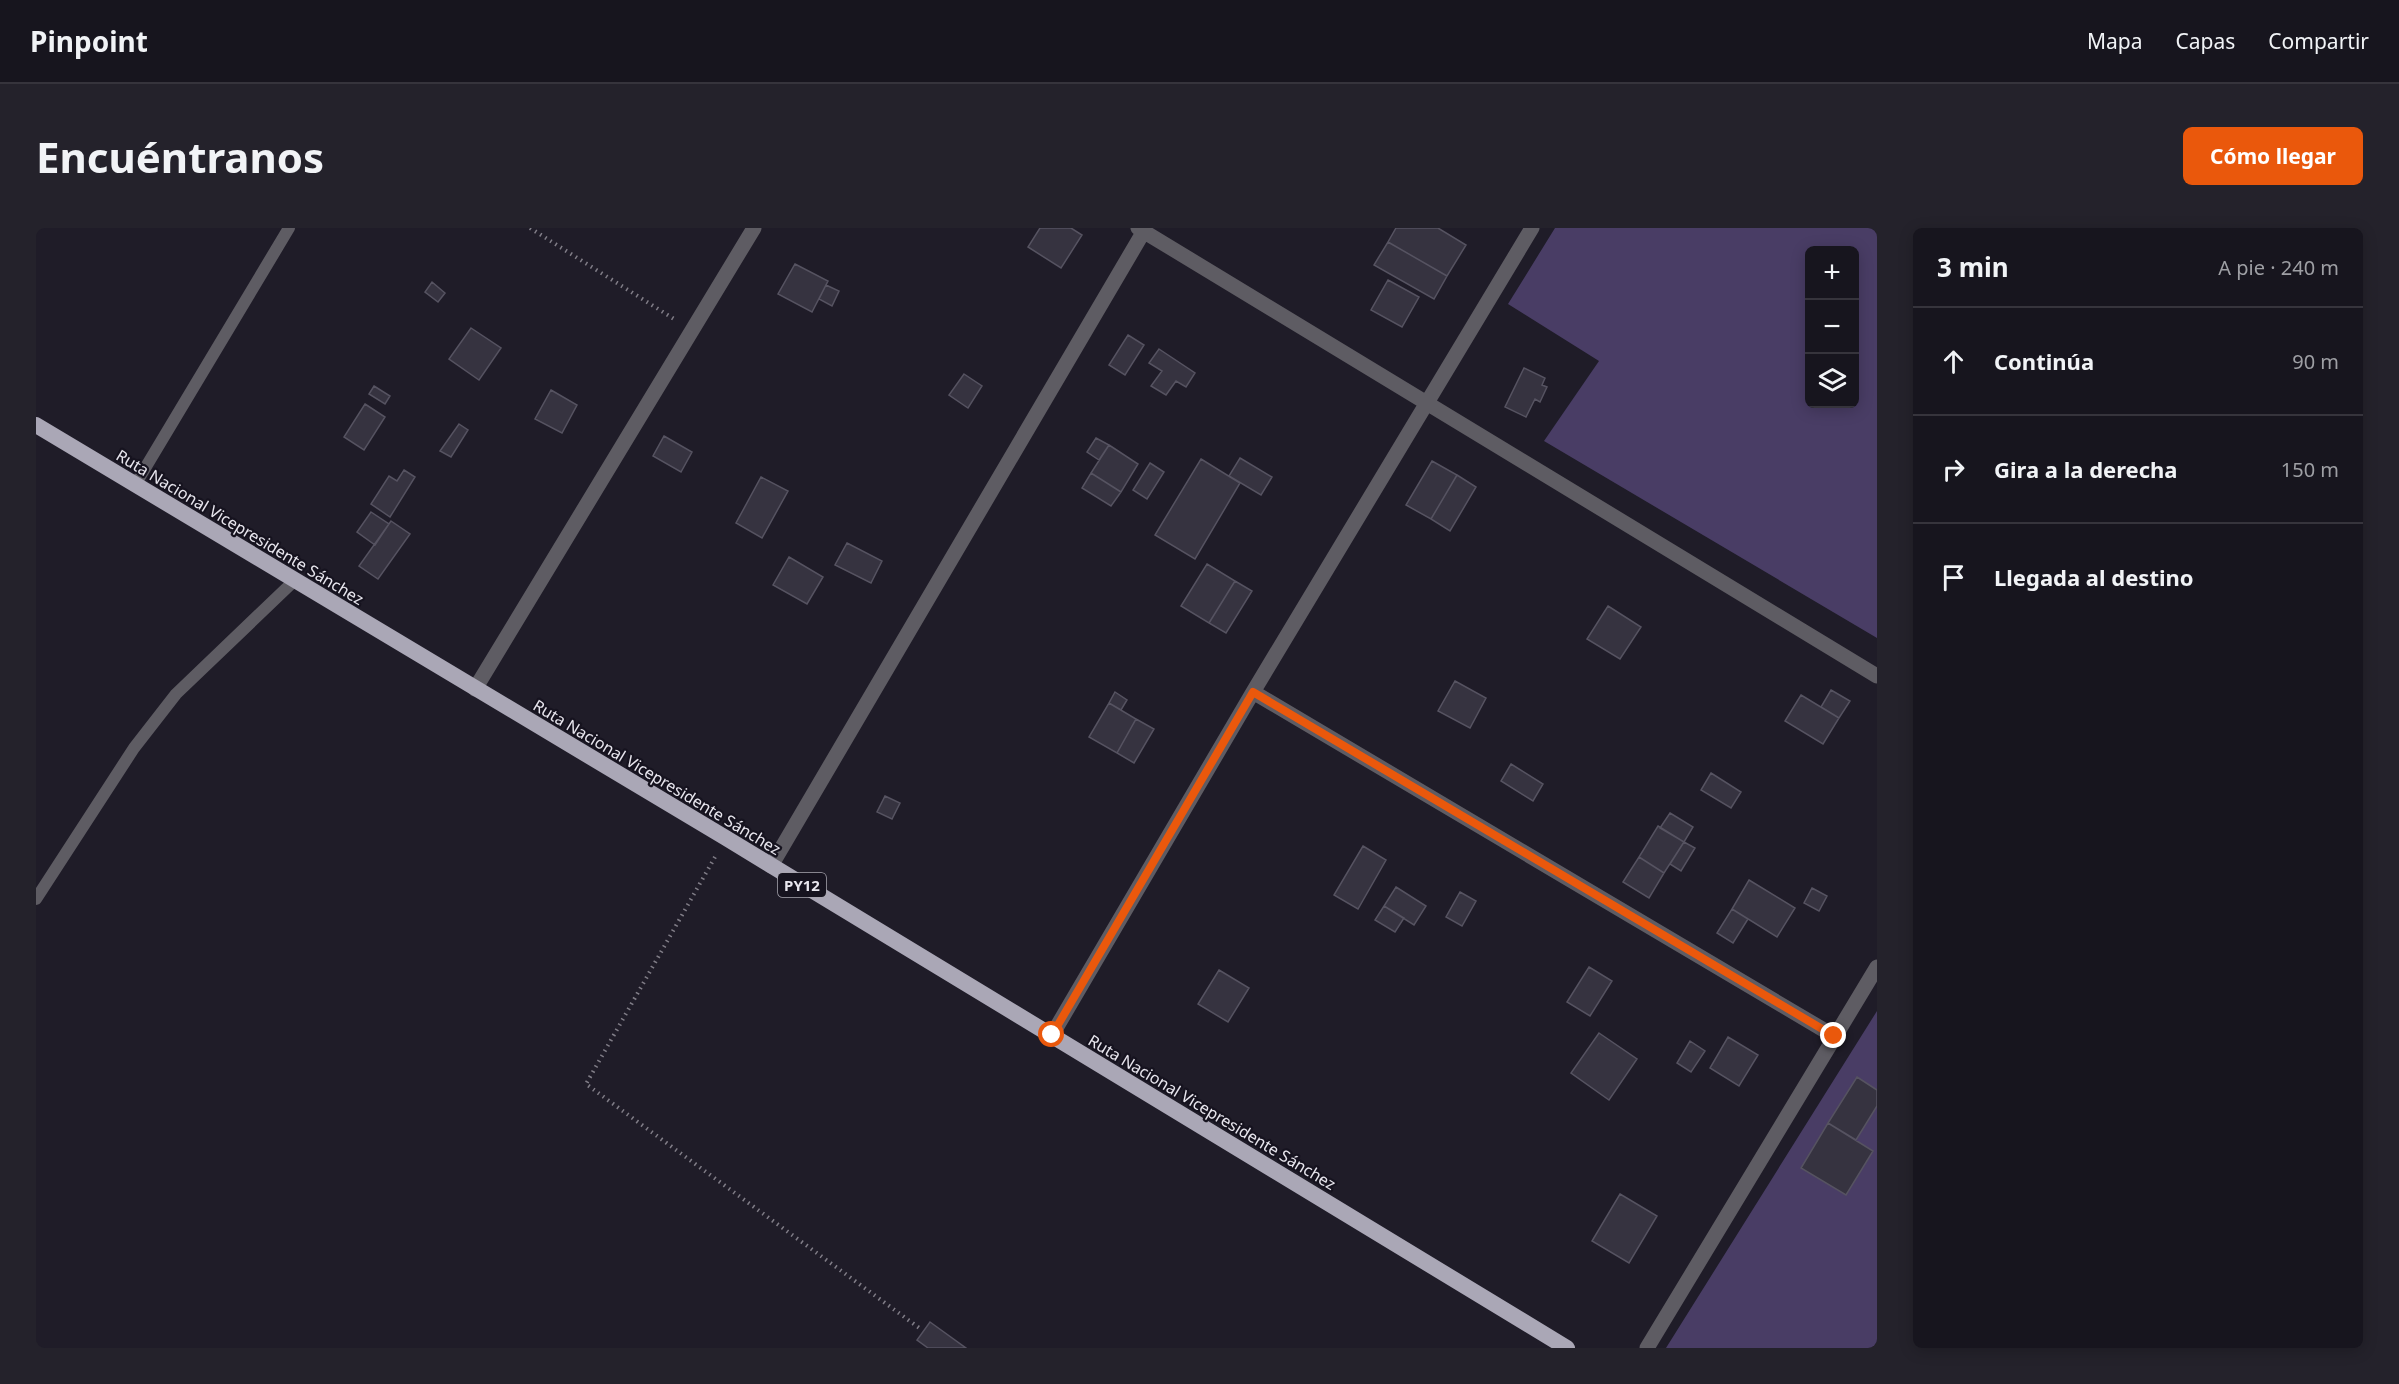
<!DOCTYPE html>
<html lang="es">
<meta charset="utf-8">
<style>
body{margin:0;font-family:"Noto Sans",sans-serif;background:#24222b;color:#f1f3f6}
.controls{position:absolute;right:18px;top:18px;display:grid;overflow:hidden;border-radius:9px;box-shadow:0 3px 15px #0003}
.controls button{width:54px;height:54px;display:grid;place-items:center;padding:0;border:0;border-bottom:2px solid #36343c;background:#17151e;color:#f1f3f6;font:30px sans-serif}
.stop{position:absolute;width:18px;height:18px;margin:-14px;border:4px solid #ea580c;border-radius:50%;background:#fff}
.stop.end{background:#ea580c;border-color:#fff;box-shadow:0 2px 6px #0008}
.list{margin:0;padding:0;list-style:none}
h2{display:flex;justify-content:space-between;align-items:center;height:78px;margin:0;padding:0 24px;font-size:26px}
h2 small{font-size:20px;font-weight:400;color:#9e9fa4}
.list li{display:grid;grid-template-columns:39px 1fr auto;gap:18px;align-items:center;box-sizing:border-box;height:108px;padding:0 24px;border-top:2px solid #36343c}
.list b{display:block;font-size:22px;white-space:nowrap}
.list em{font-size:20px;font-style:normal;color:#9e9fa4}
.icon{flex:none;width:33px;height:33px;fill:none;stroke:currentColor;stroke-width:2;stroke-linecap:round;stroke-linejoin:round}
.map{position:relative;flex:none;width:1841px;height:1120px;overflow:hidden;border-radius:9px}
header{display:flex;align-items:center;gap:36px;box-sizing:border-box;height:84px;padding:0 30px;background:#17151e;border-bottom:2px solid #36343c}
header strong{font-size:28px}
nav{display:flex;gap:33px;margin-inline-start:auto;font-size:21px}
.intro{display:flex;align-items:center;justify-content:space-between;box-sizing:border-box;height:144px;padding:0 36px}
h1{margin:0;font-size:42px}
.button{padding:15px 27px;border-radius:9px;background:#ea580c;color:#fff;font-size:21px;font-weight:700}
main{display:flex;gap:36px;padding:0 36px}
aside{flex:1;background:#17151e;border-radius:9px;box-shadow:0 3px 15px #0003}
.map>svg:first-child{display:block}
</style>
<header>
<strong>Pinpoint</strong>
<nav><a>Mapa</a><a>Capas</a><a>Compartir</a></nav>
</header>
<div class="intro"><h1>Encuéntranos</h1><a class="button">Cómo llegar</a></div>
<main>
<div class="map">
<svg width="1841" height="1120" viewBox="0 0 1841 1120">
<rect width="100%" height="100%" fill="#1f1c28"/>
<path fill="#493d65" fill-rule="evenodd" d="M1519,0h322v410l-333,-197 55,-80 -91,-57zM1818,22v154h-44v-154z
M1841,783v337h-211z"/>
<path fill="#363340" stroke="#565361" stroke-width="1.5" d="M1004,0h31l11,7 -21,33 -33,-21z
M1360,0h42l28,17 -19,31 -59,-34z
M1352,14l59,34 -13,23 -60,-34z
M759,36l33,17 -16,31 -34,-18z
M1352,52l31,17 -17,30 -31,-17z
M396,54l13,11 -7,9 -13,-10z
M790,57l13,6 -7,15 -13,-7z
M435,100l30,20 -22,32 -30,-21z
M1092,107l16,10 -19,30 -16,-10z
M1123,121l36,24 -9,14 -10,-6 -10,14 -15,-9 11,-15 -13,-8z
M1488,140l21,10 -3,7 5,2 -7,15 -5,-3 -9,18 -21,-10z
M928,146l18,12 -14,22 -19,-13z
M338,158l16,10 -5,8 -16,-10z
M515,162l26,15 -15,28 -27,-14z
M329,176l20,13 -21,33 -20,-13z
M423,196l9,6 -17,27 -11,-6z
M628,208l28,16 -11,20 -28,-16z
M1060,210l13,7 -10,15 -12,-8z
M1073,217l29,19 -17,28 -30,-19z
M1204,230l32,19 -11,18 -32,-19z
M1165,231l39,24 -45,76 -40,-24z
M1396,233l25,14 -26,44 -25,-14z
M1114,235l14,9 -17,27 -14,-9z
M368,242l11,7 -25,40 -19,-13 18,-28 8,5z
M1055,245l30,19 -10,14 -29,-18z
M1421,247l19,12 -26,44 -19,-12z
M725,249l27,14 -26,47 -26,-15z
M335,284l18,12 -14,21 -18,-13z
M355,293l19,13 -32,45 -19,-13z
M811,315l35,18 -11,22 -36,-18z
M753,329l34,20 -16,27 -34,-19z
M1171,336l28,17 -26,42 -28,-17z
M1199,353l17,10 -26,42 -17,-10z
M1572,378l33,21 -21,32 -33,-20z
M1419,453l31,17 -16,30 -32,-17z
M1795,462l19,11 -11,17 -18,-11z
M1079,464l12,8 -6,10 -12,-7z
M1765,467l38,23 -16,26 -38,-23z
M1073,475l27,16 -19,34 -28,-16z
M1100,491l18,10 -20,34 -17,-10z
M1475,536l32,20 -10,17 -32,-20z
M1675,545l30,19 -10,16 -30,-18z
M849,568l15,7 -8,16 -15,-7z
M1634,585l23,14 -9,15 -24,-14z
M1622,598l26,16 -20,31 -25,-16z
M1648,614l11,6 -14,23 -11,-7z
M1327,618l23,14 -28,49 -24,-14z
M1603,629l25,16 -15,25 -26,-16z
M1713,652l46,28 -18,29 -45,-28z
M1360,659l30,19 -12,19 -30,-19z
M1776,660l15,8 -8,15 -15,-8z
M1424,664l16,9 -14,25 -16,-9z
M1348,678l20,12 -9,14 -20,-12z
M1696,681l16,10 -15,24 -16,-10z
M1553,739l23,14 -22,35 -23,-14z
M1183,742l30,18 -21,34 -30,-18z
M1563,805l38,26 -28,41 -38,-27z
M1692,809l30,18 -19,31 -29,-18z
M1654,813l15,10 -14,21 -14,-9z
M1821,849l20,13v16l-21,34 -28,-17z
M1792,895l45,28 -27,44 -45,-27z
M1584,966l37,22 -28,47 -37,-22z
M894,1094l36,26h-38l-11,-8z"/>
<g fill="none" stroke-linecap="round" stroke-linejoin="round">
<path stroke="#807d87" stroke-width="4" stroke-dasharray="1.5 4.5" stroke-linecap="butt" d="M494,0l144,91
M679,629l-129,227 336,246"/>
<path stroke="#5e5c63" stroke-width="12" d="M99,257l154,-257
M0,671l98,-151 42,-54 118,-113"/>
<path stroke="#5e5c63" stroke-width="15" d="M1102,0l739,448
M439,461l279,-461
M1217,464l581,344
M735,638l373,-635
M1016,807l201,-343 279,-464
M1611,1120l230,-381"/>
<path stroke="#aaa7b6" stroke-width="16" d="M0,197l690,413 841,510"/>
</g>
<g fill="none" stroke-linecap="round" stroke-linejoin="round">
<path stroke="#ea580c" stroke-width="8" d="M1016,807l201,-343 581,344"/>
</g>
<g text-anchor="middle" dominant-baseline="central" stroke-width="4.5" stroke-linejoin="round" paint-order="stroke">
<rect fill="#16131f" stroke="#a9a7b0" stroke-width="1.5" x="742" y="645" width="48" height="24" rx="4.5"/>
<g font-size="15" font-weight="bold" fill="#e8e6ee">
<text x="766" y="657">PY12</text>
</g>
<g font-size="16" fill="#e8e6ee" stroke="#16131f">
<text transform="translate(204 299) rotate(31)">Ruta Nacional Vicepresidente Sánchez</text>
<text transform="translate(621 549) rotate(31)">Ruta Nacional Vicepresidente Sánchez</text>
<text transform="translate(1176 884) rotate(31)">Ruta Nacional Vicepresidente Sánchez</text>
</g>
</g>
</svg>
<div class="controls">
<button>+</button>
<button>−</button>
<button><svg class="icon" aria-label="layers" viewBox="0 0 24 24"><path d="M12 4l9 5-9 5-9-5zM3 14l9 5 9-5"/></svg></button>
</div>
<div class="stop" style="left:1016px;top:807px"></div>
<div class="stop end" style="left:1798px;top:808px"></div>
</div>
<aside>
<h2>3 min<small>A pie · 240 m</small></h2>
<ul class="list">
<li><svg class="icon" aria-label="ahead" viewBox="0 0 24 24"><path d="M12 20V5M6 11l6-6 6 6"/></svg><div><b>Continúa</b></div><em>90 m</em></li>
<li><svg class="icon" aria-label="right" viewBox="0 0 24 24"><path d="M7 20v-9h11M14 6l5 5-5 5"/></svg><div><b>Gira a la derecha</b></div><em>150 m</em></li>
<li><svg class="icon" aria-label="arrive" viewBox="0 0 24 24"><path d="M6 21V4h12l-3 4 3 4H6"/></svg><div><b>Llegada al destino</b></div></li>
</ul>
</aside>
</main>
